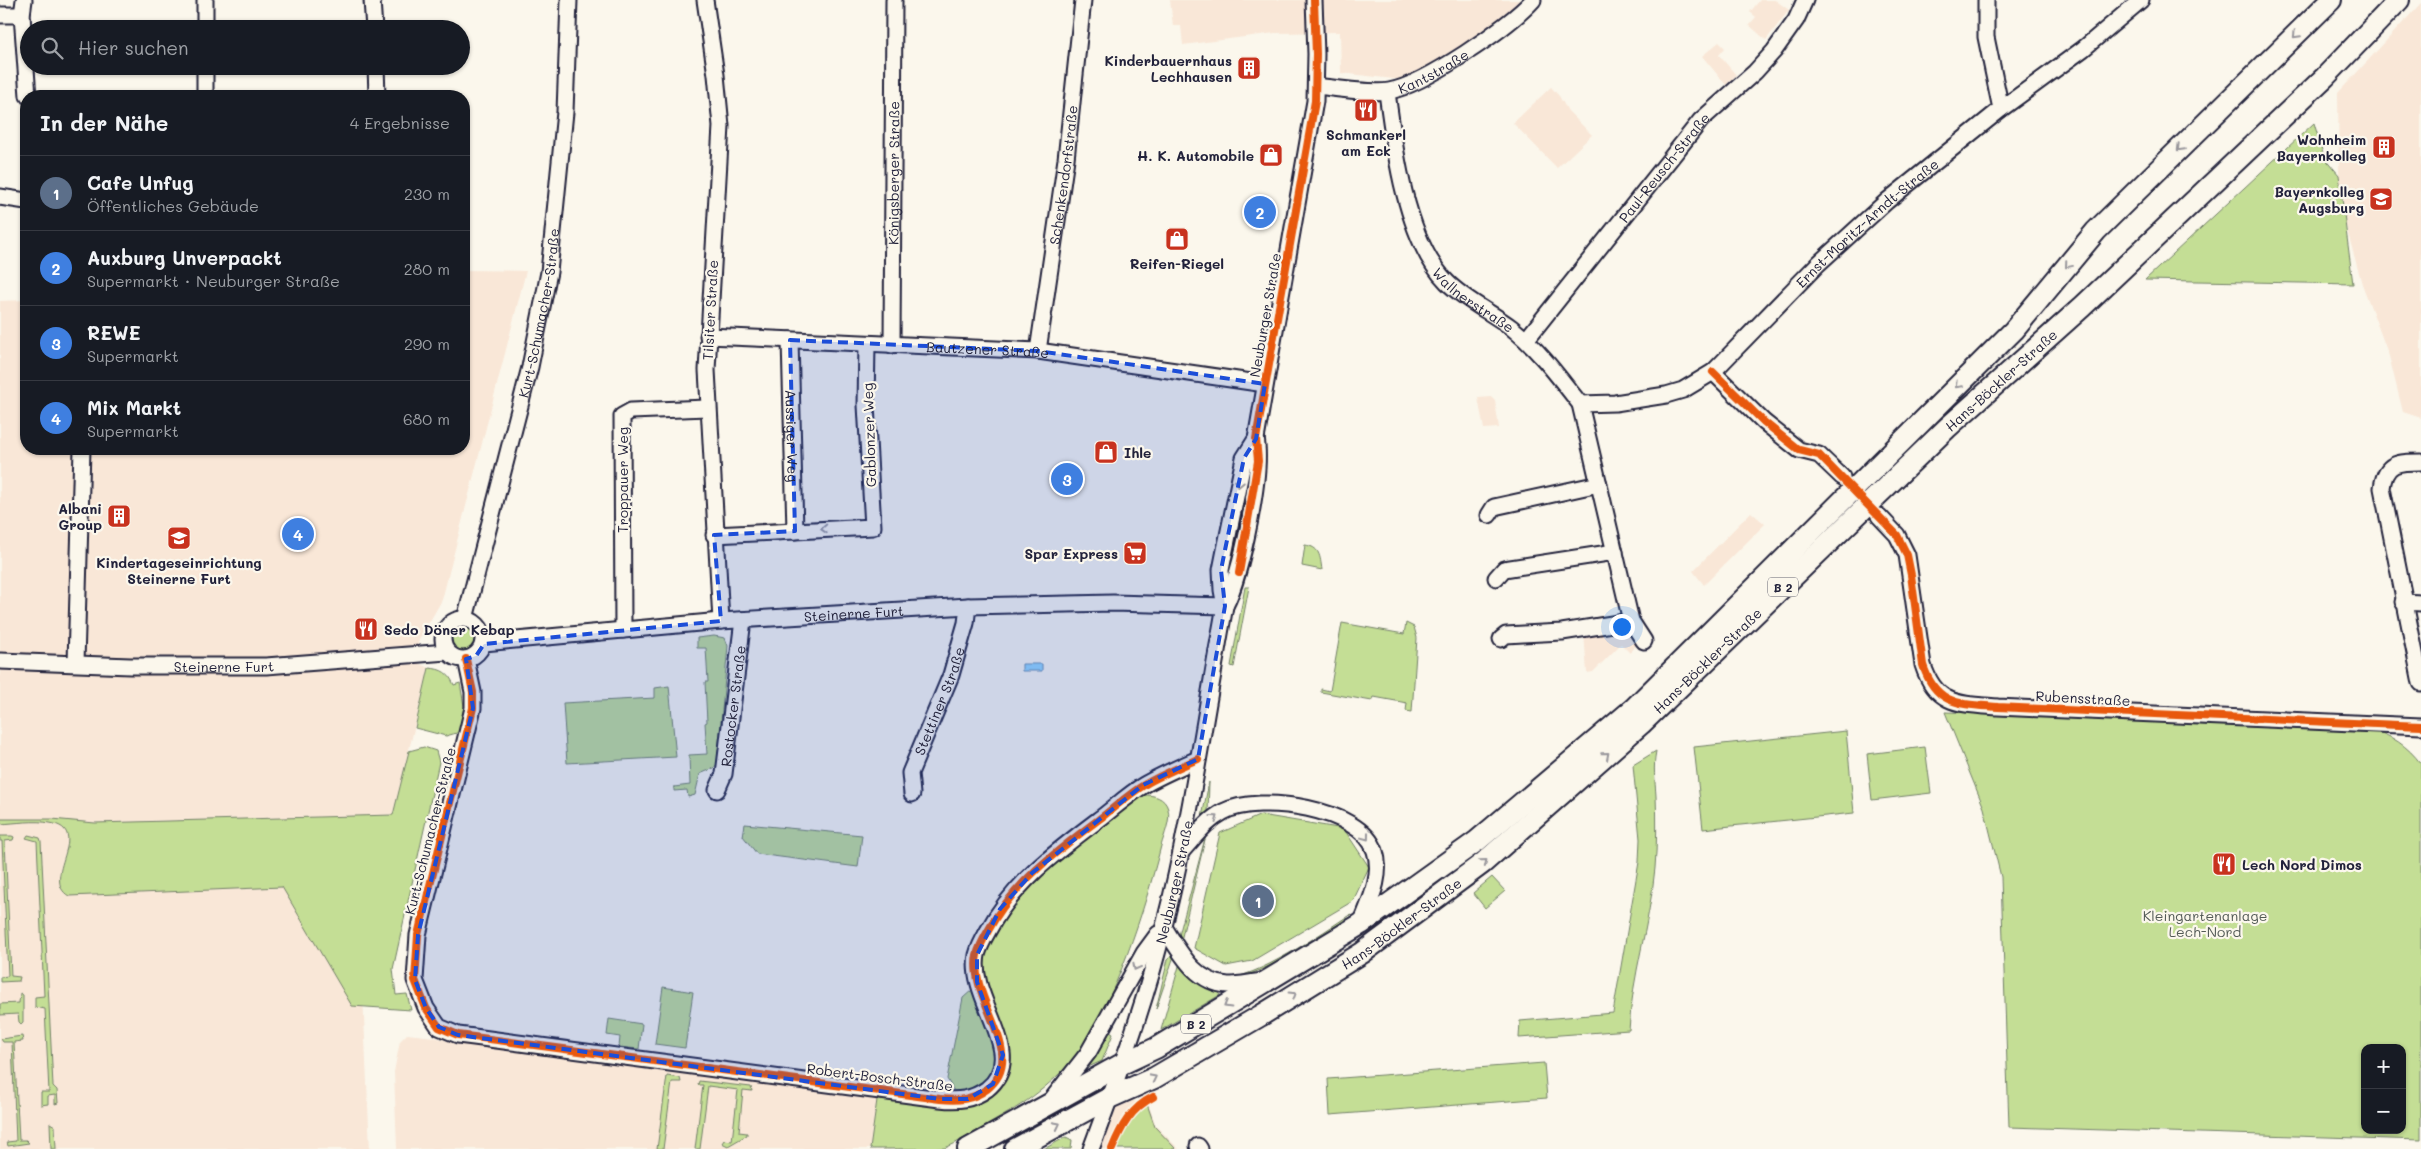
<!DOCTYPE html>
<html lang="de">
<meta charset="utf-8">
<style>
body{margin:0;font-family:Mali,sans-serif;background:#20242c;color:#f1f3f6}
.controls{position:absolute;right:15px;bottom:15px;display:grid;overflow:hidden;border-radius:10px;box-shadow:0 1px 4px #0004}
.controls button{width:45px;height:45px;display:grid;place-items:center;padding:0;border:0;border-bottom:1px solid #363941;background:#171b24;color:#f1f3f6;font:25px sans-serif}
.you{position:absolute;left:1621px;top:626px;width:18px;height:18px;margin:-12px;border:4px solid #fff;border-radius:50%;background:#1a73e8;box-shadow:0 0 0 8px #1a73e833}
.badge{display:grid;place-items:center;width:32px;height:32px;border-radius:50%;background:#ea580c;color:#fff;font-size:16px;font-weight:700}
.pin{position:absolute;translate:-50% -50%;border:2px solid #fff;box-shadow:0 1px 5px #0006}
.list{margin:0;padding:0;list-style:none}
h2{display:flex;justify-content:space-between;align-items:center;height:65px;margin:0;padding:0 20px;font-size:21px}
h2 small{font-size:16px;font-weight:400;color:#9ea1a6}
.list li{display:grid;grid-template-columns:32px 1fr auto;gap:15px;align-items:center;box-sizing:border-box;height:75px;padding:0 20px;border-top:1px solid #363941}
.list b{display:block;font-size:19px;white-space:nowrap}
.list p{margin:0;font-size:16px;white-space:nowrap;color:#9ea1a6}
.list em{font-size:16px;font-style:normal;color:#9ea1a6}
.icon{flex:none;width:28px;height:28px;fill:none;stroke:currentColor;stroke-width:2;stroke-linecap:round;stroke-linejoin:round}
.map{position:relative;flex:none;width:2421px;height:1149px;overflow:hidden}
.search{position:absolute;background:#171b24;box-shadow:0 1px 4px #0004;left:20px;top:20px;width:450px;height:55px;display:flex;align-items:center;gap:12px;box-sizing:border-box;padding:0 18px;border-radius:28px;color:#9ea1a6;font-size:19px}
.panel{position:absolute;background:#171b24;box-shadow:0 1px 4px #0004;left:20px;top:90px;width:450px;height:365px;border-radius:20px}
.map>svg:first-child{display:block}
</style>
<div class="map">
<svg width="2421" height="1149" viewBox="0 0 2421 1149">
<rect width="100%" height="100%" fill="#fbf7ec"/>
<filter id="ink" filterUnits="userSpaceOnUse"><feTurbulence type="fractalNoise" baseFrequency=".02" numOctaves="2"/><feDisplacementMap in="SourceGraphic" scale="10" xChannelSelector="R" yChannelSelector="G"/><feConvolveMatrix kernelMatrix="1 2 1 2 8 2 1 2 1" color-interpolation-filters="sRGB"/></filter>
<g filter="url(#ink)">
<path fill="#f9e7d7" d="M1170,0h359l-55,44 -71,36 -62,-7 -1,-41 -65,1 -92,12 -2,-19h-8z
M1760,0h15l14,10 -23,30 -17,-15 7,-8 -6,-5z
M2421,3v415l-18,-6 -14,-56 -27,-72 -18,-65 -5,-44 -1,-82z
M1719,42l6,6 -6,7 17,20 -10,10 -24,-29z
M1551,87l8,9 9,15 24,24 -35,33 -44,-45z
M464,270l62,1 -84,329 -24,42 2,22 9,4 -36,147 -38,3 15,331h-370v-848l26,-1v149h438z
M1491,397l4,4 4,27 -15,1 -6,-31z
M1751,512l14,12 -61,61 -11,-14z
M1625,629l12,15 -7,9 -9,-9 -28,28 -6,1 -3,-40z
M407,1034l27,3 27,7 416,56 -7,49h-473l-3,-77 6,-31z
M1109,1098l39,5 8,23 23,23h-88z"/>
<path fill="#c4de95" stroke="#738068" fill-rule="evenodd" d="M2314,123l10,34 15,18 14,109 -208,-4z
M1305,545c15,2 15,11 17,25l-20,-4z
M1245,587h4l-15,80 -3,-1z
M448 639a16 16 0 1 1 32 0a16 16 0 1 1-32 0Z
M1342,623l62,11 2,-11 8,4 3,11 -5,74 -6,-1 1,-8 -33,-6 -2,4 -51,-9v-3l9,2z
M714,636l11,2 3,8 -11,118 -3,4 -14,6 -5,21 -7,2 -1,-7 -13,1v-4l16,-2 -1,-30 18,-1 -2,-31 2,-1 -2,-40h3l-2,-34h-9v-10z
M429,668c13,1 20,5 25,17l6,-2 4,23 -4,26 -14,4 -31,-8z
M669,686l7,71 -109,6 -4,-60 92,-5v-10z
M1945,712l254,8 171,9c21,6 38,17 51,35v376l-412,-13 -8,-250 -17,-69zM2365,1048h37v82h-37z
M1846,731l8,82 -151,16 -9,-82z
M424,747l12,4 3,11 -46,207 3,26 11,-1 4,16 -59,-4 -70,-119 -213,9c-30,-17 25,-66 -19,-73 -15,-3 -34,0 -50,1v-5h52l43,4 298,-8 16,-64z
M1925,747l6,46 -59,7 -5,-46z
M1656,751c-3,16 -1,29 0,45 1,24 1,48 -1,72 -5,55 -23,107 -26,162l-110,8 1,-17 93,-8 26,-151 1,-23 -7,-74z
M1209,782l-1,31 -5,5 -1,-1z
M1144,795c9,0 21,2 24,14 3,11 -4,26 -7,37 -16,62 -46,158 -85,209 -27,34 -57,52 -94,73 -12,6 -24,15 -37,20 -9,1 -61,1 -75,1l7,-49 78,3 -1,-12 -7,-12 16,-81 18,-16v-27l22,-43 32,-36 94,-74z
M1261,815l83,14 25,38 -16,34 -101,60 -26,5 -32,-18 26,-115z
M745,824l117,11 -4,32 -101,-13 -14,-18z
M1207,831l-27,114 -2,-6z
M28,835l12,3 1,3 12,245 4,4 1,13 -3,1v-9l-7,1v8l-7,1v-13h8l-4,-83 -10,-2v-10l9,-1 -7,-155 -11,-3z
M0,836h12l2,1 -1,3 -8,1 6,135 9,1 -1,4 -19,1v-5l8,-1 -6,-135h-2z
M1492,877l13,14 -20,17 -12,-15z
M1351,914c-21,20 -101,69 -129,66 -8,-1 -18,-9 -24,-13 7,4 17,10 25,11 31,3 100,-46 128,-64z
M1172,955l2,1 -18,53 12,-50z
M1179,966l17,16 22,8 2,5 -59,35z
M663,987l30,5 -8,56 -30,-4z
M20,993l3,2v27l-2,2 -2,-2 -1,-8 -18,1v-11l19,-1z
M609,1019l33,5 -3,25 -20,-2 1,-10 -13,-2z
M1110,1032l3,2 -11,27 -14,6z
M22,1036l1,5 -9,1 5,98h7l3,3 -21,3 -1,-4 9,-1 -4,-99h-9l-2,-3z
M1544,1063l3,35 -217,17 -2,-36z
M667,1076l13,2 1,4h-9l-9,67h-6z
M699,1081l52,6 1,4 -9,-1 -4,42 8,1v2l-19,11 -6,-3 2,-3 8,1 6,-51 -30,-4 -8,63h-5l8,-64h-5z
M1147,1104l8,23 21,22h-60l8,-21z
M50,1123l5,3 1,23h-5z
M1066,1137l6,3 -1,9h-27z"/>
<path fill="#98d6f9" stroke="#698ead" d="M1022,664h20v7h-20z"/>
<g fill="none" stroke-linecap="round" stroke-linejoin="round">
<g stroke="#22223b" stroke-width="19">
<g id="minor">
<path d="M24,0l-2,15 6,81"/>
<path d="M205,0v29"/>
<path d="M372,0l2,29"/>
<path d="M705,0l11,75 5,51 -14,244 14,251"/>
<path d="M1986,0v37l15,72"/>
<path d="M0,15h22"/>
<path d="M205,66v30"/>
<path d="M376,66l1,30"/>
<path id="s1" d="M1316,86c19,2 55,8 73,5 35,-6 120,-64 144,-91"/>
<path id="s2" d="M1387,92c7,55 19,149 60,190 19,19 44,30 65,46 27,22 47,49 68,76l51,217 13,20"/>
<path d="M0,197l26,4"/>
<path id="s3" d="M708,336l330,15 227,33"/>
<path id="s4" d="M790,340l5,191"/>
<path id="s5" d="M1526,340l175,-220 54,-48 19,-21 22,-31 9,-20"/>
<path id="s6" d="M892,345l2,-345"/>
<path id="s7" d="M1038,351l28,-192 17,-159"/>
<path d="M1713,372l51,50 35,28 20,5 23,22"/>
<path id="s8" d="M1580,404l35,-1 51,-8 17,-5 30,-18 105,-108 69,-63 114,-92 82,-60 58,-49"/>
<path d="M2421,462c-23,0 -36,0 -39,26l39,195"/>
<path d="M1489,515l5,-8 105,-23"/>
<path d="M1879,516l18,19 10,20 16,110c13,41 37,39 75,42l423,19"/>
<path d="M714,535l159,-8 -7,-122 1,-61"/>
<path d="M1496,578l8,-9 111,-17"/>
<path d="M2403,602l18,1"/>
<path d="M1225,606l-3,-16 -1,-20 4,-20 19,-92 12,-19 59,-338 1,-47 -2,-54"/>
<circle cx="463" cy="639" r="20"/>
<path id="s9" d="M465,619l65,-252 19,-95 16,-160 4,-112"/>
<path d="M623,630l-1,-214 9,-5 76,-3"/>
<path d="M1501,639l5,-4 56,-3 69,-11"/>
<path id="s10" d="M484,643l237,-22 247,-15 145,-3 112,3"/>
<path d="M466,659l7,33v16l-55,227 -3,45 11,28 13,19 19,8 16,2 466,62c18,2 32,1 47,-10 43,-34 -19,-89 -10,-134 2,-8 7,-17 11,-24 26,-49 70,-81 114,-114 13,-10 27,-23 42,-32 17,-10 36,-18 54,-26"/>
<path id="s11" d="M0,661l130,5h136l181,-14"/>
<path d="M76,663l6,-214"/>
<path id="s12" d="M717,790l7,-16 19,-154"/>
<path id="s13" d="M912,794l-2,-21 41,-98 15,-52 2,-17"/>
<path d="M1182,851c13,-14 24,-30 41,-39 36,-19 138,-4 152,39 8,25 -5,50 -14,73"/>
<path d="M1164,927c16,25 31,56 64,58 12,0 24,-3 36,-4"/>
<path d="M1052,1099l36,-46 56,-100 14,-19"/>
<path d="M1198,1146l2,3"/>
<path id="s14" d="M1091,1149c27,-73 55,-147 73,-223 27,-105 41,-213 61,-320 16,-30 38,-134 31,-167"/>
</g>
</g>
<g stroke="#22223b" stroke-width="24">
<g id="major">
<path d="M968,1149l154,-85 34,-16 205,-124 116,-83 156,-132 381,-379 82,-99 235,-231"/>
<path id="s15" d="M1015,1149l94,-51 45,-20 106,-62 102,-63 121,-90 158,-139 306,-296 135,-121 243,-230 74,-77"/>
</g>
</g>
<use href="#minor" stroke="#fbf7ec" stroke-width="15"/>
<use href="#major" stroke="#fbf7ec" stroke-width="20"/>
<g stroke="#fbf7ec" stroke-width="11">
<path id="cycleway" d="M1713,372l51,50 35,28 20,5 78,80 10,20 4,20 12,90c13,41 37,39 75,42l423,19
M1239,573l19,-112 -2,-22 59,-338 1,-47 -2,-54
M466,659l7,33v16l-55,227 -3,45 11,28 13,19 19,8 16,2 466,62c18,2 32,1 47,-10 43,-34 -19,-89 -10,-134 2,-8 7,-17 11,-24 26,-49 70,-81 114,-114 13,-10 27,-23 42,-32 17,-10 36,-18 54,-26
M1112,1149c9,-22 19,-41 41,-52"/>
</g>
<use href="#cycleway" stroke="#e8590c" stroke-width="8"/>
</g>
<defs><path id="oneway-chevron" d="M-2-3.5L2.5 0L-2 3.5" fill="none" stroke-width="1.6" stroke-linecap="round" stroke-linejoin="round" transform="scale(1.25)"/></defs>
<g stroke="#99979c">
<use href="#oneway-chevron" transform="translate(2296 35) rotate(135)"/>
<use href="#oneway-chevron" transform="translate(2180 148) rotate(135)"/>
<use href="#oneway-chevron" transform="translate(2068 265) rotate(130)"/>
<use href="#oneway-chevron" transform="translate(1958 385) rotate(135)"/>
<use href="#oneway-chevron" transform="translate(1239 484) rotate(102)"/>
<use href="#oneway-chevron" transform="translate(824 529) rotate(177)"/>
<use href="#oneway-chevron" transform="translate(1606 755) rotate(-41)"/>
<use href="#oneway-chevron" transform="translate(1215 818) rotate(-36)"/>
<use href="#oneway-chevron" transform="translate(1366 837) rotate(53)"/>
<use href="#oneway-chevron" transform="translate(1484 862) rotate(-39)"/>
<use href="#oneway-chevron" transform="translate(1136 967) rotate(119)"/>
<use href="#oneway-chevron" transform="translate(1293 995) rotate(-32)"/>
<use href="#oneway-chevron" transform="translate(1227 1005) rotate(149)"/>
<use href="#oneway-chevron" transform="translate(1153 1078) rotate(-27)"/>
<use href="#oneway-chevron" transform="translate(1057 1125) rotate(-27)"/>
</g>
</g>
<path fill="#1d4ed8" fill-opacity="0.2" stroke="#1d4ed8" stroke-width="4" stroke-dasharray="10 6" stroke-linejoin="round" d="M790,340l248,11 227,33 -9,55 -12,19 -19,92 -4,20 4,36 -27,153 -55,26 -111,88 -32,36 -23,46v27l26,73 -10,29 -25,15h-28l-482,-64 -19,-8 -13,-19 -11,-28 3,-45 55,-227 -7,-49 10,-3 8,-12 237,-23 -7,-86 81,-4z"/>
<defs>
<g id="building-square" transform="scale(1.25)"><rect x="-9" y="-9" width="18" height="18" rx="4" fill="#c8321e" stroke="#fbf7ec"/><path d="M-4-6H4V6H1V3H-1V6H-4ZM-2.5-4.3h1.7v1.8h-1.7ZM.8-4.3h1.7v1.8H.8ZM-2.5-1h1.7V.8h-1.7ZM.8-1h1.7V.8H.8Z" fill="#fff"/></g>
<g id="restaurant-square" transform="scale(1.25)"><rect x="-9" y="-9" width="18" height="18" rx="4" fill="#c8321e" stroke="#fbf7ec"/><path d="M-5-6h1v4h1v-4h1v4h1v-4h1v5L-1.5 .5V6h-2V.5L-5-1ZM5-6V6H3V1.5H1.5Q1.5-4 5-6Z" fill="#fff"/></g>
<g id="shop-square" transform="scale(1.25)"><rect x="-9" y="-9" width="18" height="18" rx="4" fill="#c8321e" stroke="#fbf7ec"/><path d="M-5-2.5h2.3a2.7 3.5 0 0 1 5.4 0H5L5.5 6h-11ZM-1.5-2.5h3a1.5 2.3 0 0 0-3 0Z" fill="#fff"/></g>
<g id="school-square" transform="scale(1.25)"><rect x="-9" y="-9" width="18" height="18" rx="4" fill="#c8321e" stroke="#fbf7ec"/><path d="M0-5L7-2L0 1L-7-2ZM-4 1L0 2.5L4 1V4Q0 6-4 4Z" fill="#fff"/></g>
<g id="supermarket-square" transform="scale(1.25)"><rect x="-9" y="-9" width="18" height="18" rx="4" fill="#c8321e" stroke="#fbf7ec"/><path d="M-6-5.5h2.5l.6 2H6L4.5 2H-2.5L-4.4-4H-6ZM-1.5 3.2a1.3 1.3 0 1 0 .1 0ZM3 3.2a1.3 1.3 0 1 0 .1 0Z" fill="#fff"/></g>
</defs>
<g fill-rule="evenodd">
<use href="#building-square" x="1249" y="68"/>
<use href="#restaurant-square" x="1366" y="110"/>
<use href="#building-square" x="2384" y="147"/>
<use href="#shop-square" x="1271" y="155"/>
<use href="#school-square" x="2381" y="199"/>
<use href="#shop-square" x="1177" y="239"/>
<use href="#shop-square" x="1106" y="452"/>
<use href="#building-square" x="119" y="516"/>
<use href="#school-square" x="179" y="538"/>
<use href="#supermarket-square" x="1135" y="553"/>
<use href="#restaurant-square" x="366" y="629"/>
<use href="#restaurant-square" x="2224" y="864"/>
</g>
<g text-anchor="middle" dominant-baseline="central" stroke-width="4.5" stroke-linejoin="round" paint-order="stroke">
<g fill="#fbf7ec" stroke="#636270" stroke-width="1">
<rect x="1768" y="577.5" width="30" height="19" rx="4"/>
<rect x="1181" y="1014.5" width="30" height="19" rx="4"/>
</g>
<g font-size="12" font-weight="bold" fill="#22223b">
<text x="1783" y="587">B 2</text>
<text x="1196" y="1024">B 2</text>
</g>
<g font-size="14" font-weight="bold" fill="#22223b" stroke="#fbf7ec" text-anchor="end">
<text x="1232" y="60">Kinderbauernhaus<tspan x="1232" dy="16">Lechhausen</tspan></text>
<text x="1366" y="134" text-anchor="middle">Schmankerl<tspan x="1366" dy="16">am Eck</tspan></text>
<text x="2366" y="139">Wohnheim<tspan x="2366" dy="16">Bayernkolleg</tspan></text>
<text x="1254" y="155">H. K. Automobile</text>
<text x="2364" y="191">Bayernkolleg<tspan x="2364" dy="16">Augsburg</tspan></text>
<text x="1177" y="263" text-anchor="middle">Reifen-Riegel</text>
<text x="1124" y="452" text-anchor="start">Ihle</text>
<text x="102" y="508">Albani<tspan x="102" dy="16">Group</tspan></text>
<text x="1118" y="553">Spar Express</text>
<text x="179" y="562" text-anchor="middle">Kindertageseinrichtung<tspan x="179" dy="16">Steinerne Furt</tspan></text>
<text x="384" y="629" text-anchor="start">Sedo Döner Kebap</text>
<text x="2242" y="864" text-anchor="start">Lech Nord Dimos</text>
</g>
<g font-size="14" fill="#22223b" stroke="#fbf7ec">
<text stroke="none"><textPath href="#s1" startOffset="122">Kantstraße</textPath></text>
<text stroke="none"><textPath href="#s5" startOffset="221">Paul-Reusch-Straße</textPath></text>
<text stroke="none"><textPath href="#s6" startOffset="172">Königsberger Straße</textPath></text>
<text stroke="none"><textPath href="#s7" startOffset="178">Schenkendorfstraße</textPath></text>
<text stroke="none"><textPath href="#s8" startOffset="354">Ernst-Moritz-Arndt-Straße</textPath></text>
<text stroke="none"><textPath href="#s2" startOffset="234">Wallnerstraße</textPath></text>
<text transform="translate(710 310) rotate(-87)">Tilsiter Straße</text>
<text stroke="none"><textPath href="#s9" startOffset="315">Kurt-Schumacher-Straße</textPath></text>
<text transform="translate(1265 315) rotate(-80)">Neuburger Straße</text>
<text stroke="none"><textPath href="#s3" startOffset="280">Bautzener Straße</textPath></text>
<text stroke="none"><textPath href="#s15" startOffset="1258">Hans-Böckler-Straße</textPath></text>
<text transform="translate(869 435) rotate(-92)">Gablonzer Weg</text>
<text stroke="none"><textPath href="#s4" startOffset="96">Aussiger Weg</textPath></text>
<text transform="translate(622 480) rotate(-90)">Troppauer Weg</text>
<text stroke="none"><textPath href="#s10" startOffset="371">Steinerne Furt</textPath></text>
<text stroke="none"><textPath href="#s15" startOffset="852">Hans-Böckler-Straße</textPath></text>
<text stroke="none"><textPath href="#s11" startOffset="224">Steinerne Furt</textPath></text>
<text transform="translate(2083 698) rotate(3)">Rubensstraße</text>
<text stroke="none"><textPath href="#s13" startOffset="99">Stettiner Straße</textPath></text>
<text stroke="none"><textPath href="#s12" startOffset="86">Rostocker Straße</textPath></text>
<text transform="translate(430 831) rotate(-76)">Kurt-Schumacher-Straße</text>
<text stroke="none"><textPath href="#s14" startOffset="280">Neuburger Straße</textPath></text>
<text stroke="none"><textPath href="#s15" startOffset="448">Hans-Böckler-Straße</textPath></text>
<text transform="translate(880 1077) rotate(7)">Robert-Bosch-Straße</text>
</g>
<g font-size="14" fill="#535a56" stroke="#fbf7ec">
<text x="2205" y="915">Kleingartenanlage<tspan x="2205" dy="16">Lech-Nord</tspan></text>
</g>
</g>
</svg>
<div class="controls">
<button>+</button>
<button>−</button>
</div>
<div class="you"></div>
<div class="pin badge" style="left:1258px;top:901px;background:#5c6f8a">1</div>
<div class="pin badge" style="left:1260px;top:212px;background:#3f7fe0">2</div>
<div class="pin badge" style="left:1067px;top:479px;background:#3f7fe0">3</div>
<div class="pin badge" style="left:298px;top:534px;background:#3f7fe0">4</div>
<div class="search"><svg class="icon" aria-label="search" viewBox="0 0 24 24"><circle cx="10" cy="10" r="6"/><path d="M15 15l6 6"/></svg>Hier suchen</div>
<section class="panel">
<h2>In der Nähe<small>4 Ergebnisse</small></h2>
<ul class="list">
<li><span class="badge" style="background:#5c6f8a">1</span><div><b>Cafe Unfug</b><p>Öffentliches Gebäude</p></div><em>230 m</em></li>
<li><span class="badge" style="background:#3f7fe0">2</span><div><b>Auxburg Unverpackt</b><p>Supermarkt · Neuburger Straße</p></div><em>280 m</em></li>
<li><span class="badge" style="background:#3f7fe0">3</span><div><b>REWE</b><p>Supermarkt</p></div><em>290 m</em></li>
<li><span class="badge" style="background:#3f7fe0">4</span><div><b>Mix Markt</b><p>Supermarkt</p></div><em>680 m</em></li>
</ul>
</section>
</div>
